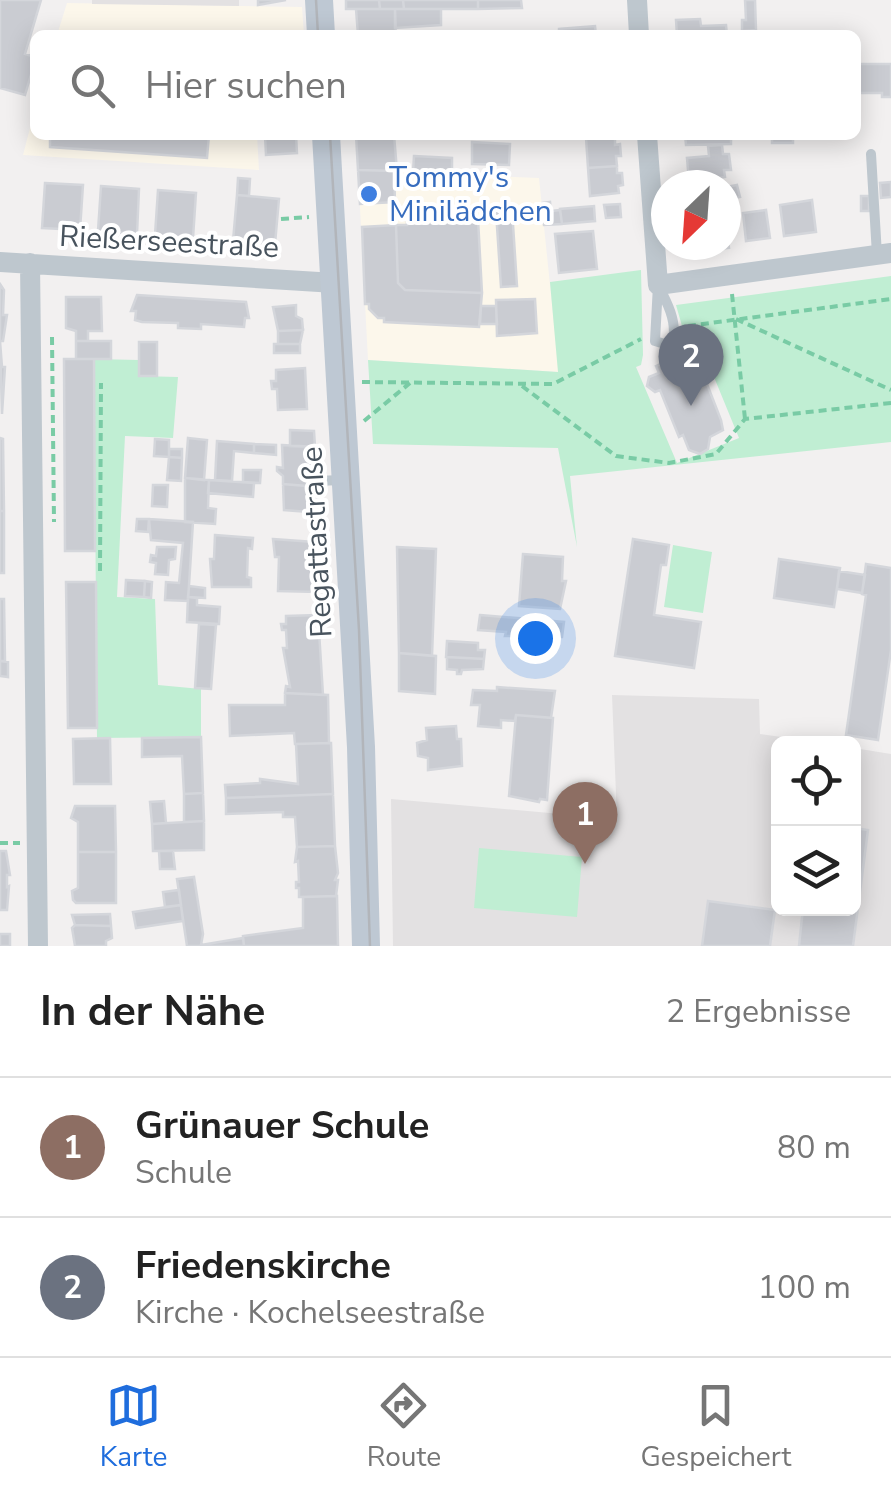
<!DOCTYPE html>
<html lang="de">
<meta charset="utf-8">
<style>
body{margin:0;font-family:"Nunito Sans",sans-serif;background:#f2f2f2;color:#222}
.controls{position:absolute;right:30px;bottom:30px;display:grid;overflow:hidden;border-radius:15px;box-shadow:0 5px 25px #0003}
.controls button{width:90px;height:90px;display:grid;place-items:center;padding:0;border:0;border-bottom:2px solid #e0e0e0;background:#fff;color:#222;font:50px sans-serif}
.compass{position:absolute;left:651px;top:170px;width:90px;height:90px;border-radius:50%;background:#fff;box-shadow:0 5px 25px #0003;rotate:205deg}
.you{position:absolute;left:535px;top:638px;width:35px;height:35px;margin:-25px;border:8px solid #fff;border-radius:50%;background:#1a73e8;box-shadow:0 0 0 15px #1a73e833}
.badge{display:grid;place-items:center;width:65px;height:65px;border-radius:50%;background:#1f6ddd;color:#fff;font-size:32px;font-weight:700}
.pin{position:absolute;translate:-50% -82px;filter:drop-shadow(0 2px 5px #0008)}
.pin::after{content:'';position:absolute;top:52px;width:35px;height:30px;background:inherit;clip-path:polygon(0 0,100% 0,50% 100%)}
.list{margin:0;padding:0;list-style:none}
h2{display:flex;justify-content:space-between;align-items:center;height:130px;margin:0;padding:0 40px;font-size:42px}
h2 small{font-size:32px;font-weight:400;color:#767676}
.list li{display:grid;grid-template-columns:65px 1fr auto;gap:30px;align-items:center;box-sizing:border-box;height:140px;padding:0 40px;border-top:2px solid #e0e0e0}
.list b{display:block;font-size:38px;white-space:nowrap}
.list p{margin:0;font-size:32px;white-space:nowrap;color:#767676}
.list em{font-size:32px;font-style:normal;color:#767676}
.icon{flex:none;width:55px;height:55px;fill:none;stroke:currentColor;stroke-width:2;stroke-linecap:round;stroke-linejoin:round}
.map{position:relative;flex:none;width:891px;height:946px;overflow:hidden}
.search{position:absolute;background:#fff;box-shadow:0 5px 25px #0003;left:30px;right:30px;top:30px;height:110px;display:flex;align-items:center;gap:25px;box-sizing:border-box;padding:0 35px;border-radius:15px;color:#767676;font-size:38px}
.sheet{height:410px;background:#fff}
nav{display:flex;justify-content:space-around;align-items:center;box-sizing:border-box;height:140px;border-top:2px solid #e0e0e0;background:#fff;font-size:28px;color:#767676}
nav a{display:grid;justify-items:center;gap:5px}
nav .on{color:#1f6ddd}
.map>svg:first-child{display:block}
</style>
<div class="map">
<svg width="891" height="946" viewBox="0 0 891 946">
<rect width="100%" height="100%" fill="#f2f0f0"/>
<path fill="#fcf7eb" d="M67,3l235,4 2,28h-247z
M35,109v26h222l2,35 -236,-15z
M358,170l181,8 20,194 -191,-12z"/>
<path fill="#e3e1e2" d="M92,0h147v6l-147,-2z
M612,695l147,4 1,35 63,9 -45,1v164h76v-160l37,6v192h-498l-2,-147 226,20z"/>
<path fill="#c0eed3" d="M641,270l2,85 -2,10 -5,2 41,96 62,-25 -39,-95 -12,4 -12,-42 215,-29v166l-321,34 7,71 -19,-99 -185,-4 -5,-84 190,12 -8,-90z
M94,359l45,1v16l39,1 -5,61 -48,-2 -8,161 38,2 3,86 43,4v48l-104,1z
M673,545l39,7 -9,61 -39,-6z
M479,848l103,9 -5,60 -103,-9z"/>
<path fill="#caccd2" stroke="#d4d6db" stroke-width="2.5" d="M0,0h41l-16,54 10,3v4l-10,34 -25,-7z
M258,0h28l-28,5z
M346,0h33l1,9h-34z
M379,0h24l1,9h-24z
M403,0h75v9h-74z
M478,0h43l1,8 -44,1z
M745,0h10l1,30 -14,1v-11h4z
M356,9h39l1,26h-38z
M395,9h46v16l-46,3z
M700,19l1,7 25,-1 1,10h-50l-1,-15z
M595,26l1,9h-37v-6z
M856,64h35v33h-9v-4h-23z
M50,135h159l-2,23 -157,-11z
M265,135h31l1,18 -31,2z
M356,135h38l3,36 -39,-1z
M685,135h46v9l-45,1z
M772,135h21v8h-21z
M615,136v9l5,-1 1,12h-5l1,10 -29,2 -2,-30z
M472,142l38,2 -1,21 -37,-1z
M722,145l1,9h6l2,16h-7l1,7 -36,5 -2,-24 22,-2 -1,-10z
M414,156l38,2v15l-39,-1z
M617,166v7h5l1,12 -5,1 1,7 -29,3 -2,-28z
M358,170l36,1 1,31 -35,2z
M238,178l12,1 -1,17 -12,-1z
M891,182v15l-10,1 -1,-15z
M45,183l38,2 -3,45 -38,-2z
M737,185l3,12 -14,2v-12z
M101,186l38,3 -2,45 -39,-3z
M158,190l38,3 -3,45 -38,-3z
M237,195l42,4 -4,45 -42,-3z
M861,196h8v15h-8z
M812,200l4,32 -32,4 -4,-31z
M550,202l1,9 9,-1 2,14 -18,1 -2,-22z
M620,204l1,13 -15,1 -2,-13z
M594,206l1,15 -33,3 -2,-15z
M466,208l7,3 5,8 4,74 -77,-3 -7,-7 -2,-58h11v-14z
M512,209l5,77 -16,1 -5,-76z
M766,210l4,28 -24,3 -3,-28z
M396,225l2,58 7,7 77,3 -3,34 -95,-5v-4h-6l-9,-9v-5h-4l-3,-77z
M726,227l3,21 -31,3 -1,-6h29z
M593,231l4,38 -38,4 -4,-39z
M0,284l4,6 -1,25h4l-4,26h-3z
M137,295l109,7 3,16h-4l-1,9 -43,-3v5l-23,-1v-5l-36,-1 -7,-2 1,-9h-5z
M66,297h35l1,34h-14v10h-12v-10l-10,-3z
M535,299l2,34 -40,3 -1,-36z
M296,305v11l6,3 1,11 -25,1 -5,-24z
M481,306h15l1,18h-17z
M303,330l-3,14h-22v-13z
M0,341l2,26h3l-3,47z
M76,341h35v18h-35z
M139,342h18v34h-18z
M274,344h26v9h-26z
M675,357l3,8 15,-6 8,4 -2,9 3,-1 19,49 2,10 -13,7 -2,12 -8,5 -11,-4 -6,-15 -4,2 -19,-47 -5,2 -8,-6 2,-9 10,-4 -3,-7z
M64,359h30l1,192h-30z
M305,368l2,41 -29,1 -1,-21h-5l-1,-8h5v-11z
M290,430l24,1 1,16 -25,-1z
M0,438l3,1 1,72h-4z
M188,438l19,2 -3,40 -19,-2z
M155,439l14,1v17l-15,-1z
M217,441l37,3v9l-20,-2 -2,30 -17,-1z
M254,444l22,1v10l-22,-2z
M282,445l34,2 2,40 -35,-3v-8l-6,-5v-4l6,1z
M169,449h13v9l-13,-1z
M169,457l13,1 -1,23 -14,-1z
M243,470h18l-1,13 -17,-1z
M185,478l24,2 -1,28 8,1 -1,15 -30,-2z
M209,480l45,3 -1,14 -45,-4z
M283,484l35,3 3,26 -37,-3z
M153,485h15l-1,22 -15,-1z
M0,511h4v62h-4z
M137,519h12l-1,13 -12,-1z
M149,519l44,3 -5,79 -23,-1 1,-18 13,1 4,-40 -32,-3z
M215,535l38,3 -1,11 -4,-1 -1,29 4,1v9h-39l-2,-28h4z
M273,539l41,3 1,25h4l-1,25 -40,-1 1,-34h-4z
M633,539l36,6 -3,20h-5l-7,50 47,7 -7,46 -79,-12z
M157,547h19l-1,12 -6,1 -1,15 -13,-1 1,-11 -6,-1 1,-7 5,1z
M397,547l39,2 -4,107 -33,-3z
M523,554l40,3 -1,24h4l-6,28 -41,-3z
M779,559l61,9 -6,39 -60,-9z
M866,564l25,4v82l-13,90 -32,-5 20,-140 -4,-1z
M839,571l26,4 -3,18 -25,-4z
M126,580l19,1 -1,16 -19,-1z
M145,581l7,1 -1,16 -7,-1z
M66,582h30l1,146h-29z
M189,586l16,2v10l-17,-1z
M188,597l9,1v7l23,2 -1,17 -32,-2z
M0,599h4l1,62h-5z
M318,615l5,80 -38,-2 1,-7 4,1 -7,-39h4l-1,-18h-4l-1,-6h5v-8z
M480,615l84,7 -2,15 -57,-1 1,-4 -28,-2z
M199,624l17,1 -5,64 -16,-1z
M447,641l31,2v7h7l-1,9 -38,-2z
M399,653l37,3 -1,38 -36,-3z
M447,657l37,2 -1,10 -21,1 -1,4h-4v-4l-10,-1z
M0,661l8,1v15l-8,-1z
M497,687l58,4 -4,27 -35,-3 -1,6 -14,-1v8l-23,-2 2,-21h-9l2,-15 24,1z
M285,693l43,2 1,48 -34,1 -1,-11 -64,3 -1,-31h56z
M516,715l37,3 -6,82 -7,-1 -1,3 -30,-6z
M456,726l1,13h4l1,27 -34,4v-12l-10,-2 -1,-13 10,-3 -1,-12z
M201,737l2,56 -19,1 -2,-38 -40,1v-19z
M110,738l1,46h-37l-1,-45z
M331,743l2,51 -107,4 -1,-13 35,-2v-4l38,5 -2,-40z
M203,793l1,28 -20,1v-28z
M333,794l2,52 -38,1 -2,-30h-12v-5l-57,2v-16z
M164,801l2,22 -14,1 -2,-22z
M75,806h40l1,46h-38v-30l-7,-4z
M204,821v29l-51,1 -1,-27z
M854,828l14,2 -15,116h-54l4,-38h51z
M335,846l3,27 -3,7h3l-2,16 -37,1v-9h-3v-6h3l-1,-21 -3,1 2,-15z
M0,851h6l4,24h-3v12l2,-1 -2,24h-7z
M159,851h14l2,18h-15z
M78,852h38v51h-40l-3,-3 -1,-9 6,-3z
M194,877l9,57 -2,11 42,-7 1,8h-57l-10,-67z
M179,890l2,15 -16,2 -2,-15z
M337,896l1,50h-94l-1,-10 60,-8v-31z
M708,901l67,9 -5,36h-68z
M181,905l2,16 -47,7 -3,-16z
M110,914l1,12 -36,-1 -3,-10z
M75,925l36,1 1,12 -6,3v5h-31l-3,-18z
M0,934h10v12h-10z"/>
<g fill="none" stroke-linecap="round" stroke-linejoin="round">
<path stroke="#79cba5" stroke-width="4" stroke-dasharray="8 5" stroke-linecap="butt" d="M281,219l28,-2
M732,294l13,125
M736,319l155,71
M688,326l203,-27
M52,337l2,185
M362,382l191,2 88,-45
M522,386l94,70 53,7 47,-9 29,-35 146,-16
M364,421l46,-38
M100,571l1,-188
M0,843h20"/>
<path stroke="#bec7ce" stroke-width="10" d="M871,154l6,101
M658,285c9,17 19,36 15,55l-5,5 -13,-4z
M317,481l24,-1"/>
<path stroke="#bec7ce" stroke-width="20" d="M637,0l2,35
M647,135l11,150 233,-32
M0,262l335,21
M30,263l8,683"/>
<path stroke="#bec8d3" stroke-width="28" d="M319,0l2,35
M326,135l35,612 5,199"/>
<path stroke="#b2b5ba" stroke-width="2.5" d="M316,0l2,35
M330,135l29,495 11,316"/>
</g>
<circle fill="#3f7fe0" stroke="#fff" stroke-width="4" cx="369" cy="194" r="10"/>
<g text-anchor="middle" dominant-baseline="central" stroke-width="8" stroke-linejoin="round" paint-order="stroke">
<g font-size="30" fill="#366cbe" stroke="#fff" text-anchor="start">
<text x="389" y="177">Tommy's<tspan x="389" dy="34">Minilädchen</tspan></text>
</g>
<g font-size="30" fill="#48535d" stroke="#fff">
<text transform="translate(169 242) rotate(3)">Rießerseestraße</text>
<text transform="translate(317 542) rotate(-93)">Regattastraße</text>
</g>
</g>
</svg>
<div class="controls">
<button><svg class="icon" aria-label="locate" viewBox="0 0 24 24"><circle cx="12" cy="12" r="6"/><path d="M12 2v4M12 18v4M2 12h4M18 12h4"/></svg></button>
<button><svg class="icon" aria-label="layers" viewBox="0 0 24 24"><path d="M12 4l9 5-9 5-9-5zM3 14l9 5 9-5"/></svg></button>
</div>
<svg class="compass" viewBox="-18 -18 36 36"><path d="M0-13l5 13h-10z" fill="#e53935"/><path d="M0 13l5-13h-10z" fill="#767676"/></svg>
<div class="you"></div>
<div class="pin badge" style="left:585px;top:864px;background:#8d6e63">1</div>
<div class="pin badge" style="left:691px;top:406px;background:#6b7280">2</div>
<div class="search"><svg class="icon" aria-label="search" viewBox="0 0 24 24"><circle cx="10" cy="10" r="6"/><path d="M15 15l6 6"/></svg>Hier suchen</div>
</div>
<section class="sheet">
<h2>In der Nähe<small>2 Ergebnisse</small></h2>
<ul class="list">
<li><span class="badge" style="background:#8d6e63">1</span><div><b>Grünauer Schule</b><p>Schule</p></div><em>80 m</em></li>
<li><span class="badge" style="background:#6b7280">2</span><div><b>Friedenskirche</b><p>Kirche · Kochelseestraße</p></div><em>100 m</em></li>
</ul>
</section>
<nav>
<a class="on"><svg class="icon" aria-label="map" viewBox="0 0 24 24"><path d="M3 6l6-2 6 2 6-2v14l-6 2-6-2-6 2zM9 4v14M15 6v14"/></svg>Karte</a>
<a><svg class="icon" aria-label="directions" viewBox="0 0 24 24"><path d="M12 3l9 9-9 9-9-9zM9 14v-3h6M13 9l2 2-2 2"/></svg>Route</a>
<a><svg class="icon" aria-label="saved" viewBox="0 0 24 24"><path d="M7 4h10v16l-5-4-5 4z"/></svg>Gespeichert</a>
</nav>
